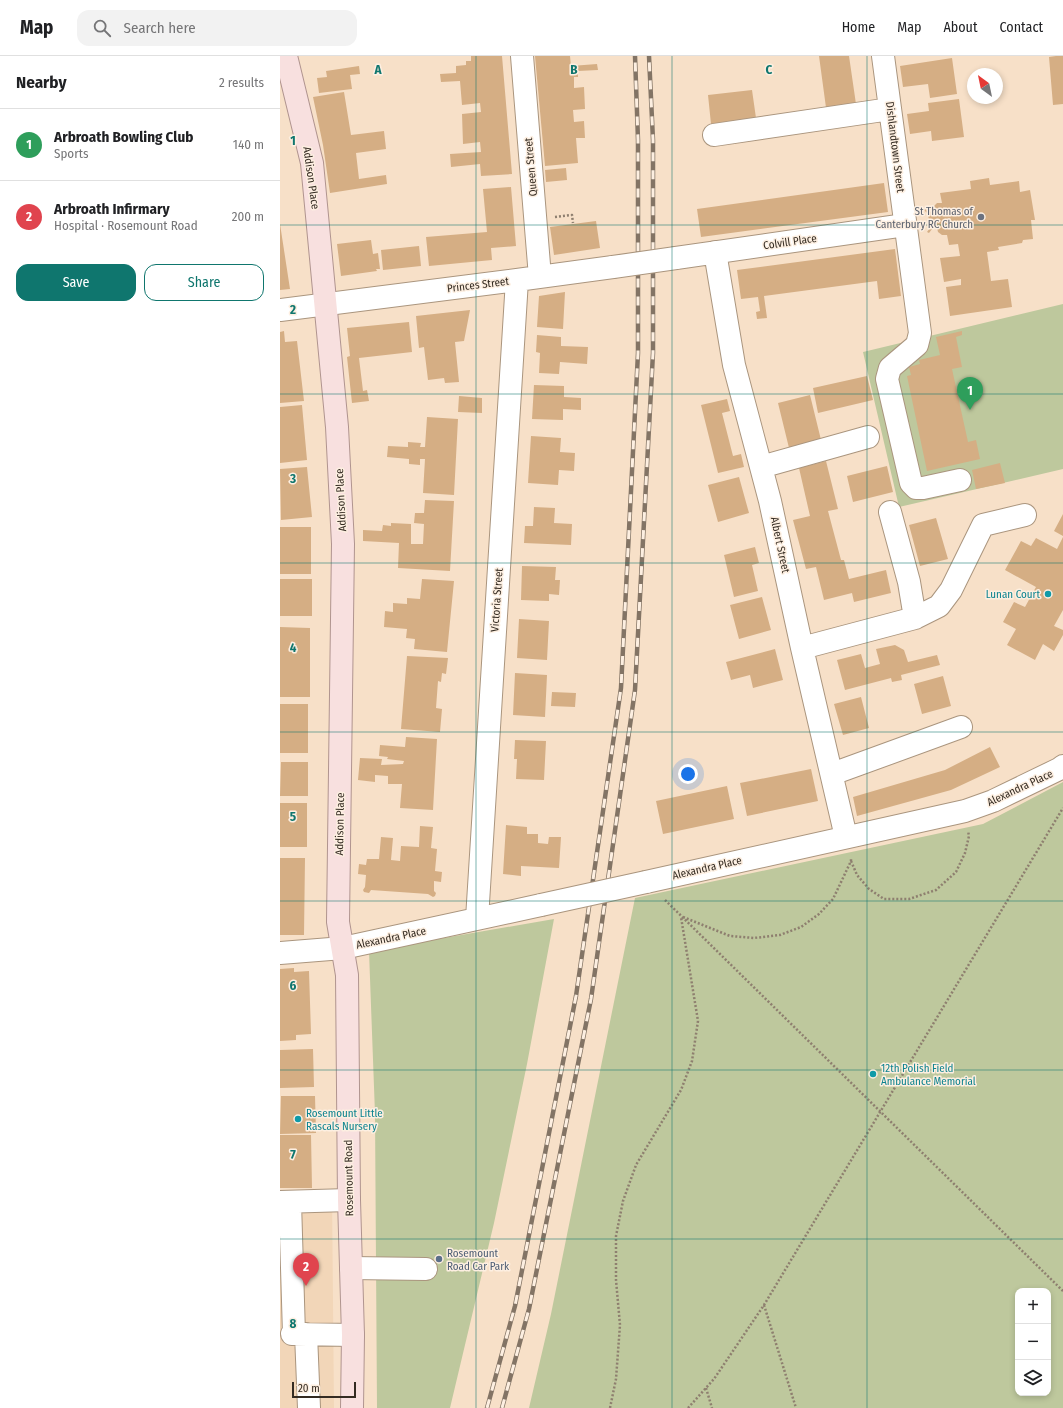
<!DOCTYPE html>
<meta charset="utf-8">
<style>
body{margin:0;font-family:"Fira Sans Condensed",sans-serif;background:#f2f2f2;color:#202124}
.controls{position:absolute;right:12px;bottom:12px;display:grid;overflow:hidden;border-radius:8px;box-shadow:0 2px 6px #0003}
.controls button{width:36px;height:36px;display:grid;place-items:center;padding:0;border:0;border-bottom:1px solid #e0e0e0;background:#fff;color:#202124;font:20px sans-serif}
.compass{position:absolute;left:687px;top:12px;width:36px;height:36px;border-radius:50%;background:#fff;box-shadow:0 2px 6px #0003;rotate:327deg}
.scale{position:absolute;left:12px;bottom:10px;width:64px;box-sizing:border-box;padding-left:4px;border:2px solid #342b22;border-top:0;font-size:11px;line-height:14px;white-space:nowrap;color:#342b22;-webkit-text-stroke:3px #fdefe1;paint-order:stroke}
.you{position:absolute;left:408px;top:718px;width:14px;height:14px;margin:-10px;border:3px solid #fff;border-radius:50%;background:#1a73e8;box-shadow:0 0 0 6px #1a73e833}
.badge{display:grid;place-items:center;width:26px;height:26px;border-radius:50%;background:#0f766e;color:#fff;font-size:13px;font-weight:700}
.pin{position:absolute;translate:-50% -33px;filter:drop-shadow(0 1px 2px #0008)}
.pin::after{content:'';position:absolute;top:21px;width:14px;height:12px;background:inherit;clip-path:polygon(0 0,100% 0,50% 100%)}
.list{margin:0;padding:0;list-style:none}
h2{display:flex;justify-content:space-between;align-items:center;height:52px;margin:0;padding:0 16px;font-size:17px}
h2 small{font-size:13px;font-weight:400;color:#757577}
.list li{display:grid;grid-template-columns:26px 1fr auto;gap:12px;align-items:center;box-sizing:border-box;height:72px;padding:0 16px;border-top:1px solid #e0e0e0}
.list b{display:block;font-size:15px;white-space:nowrap}
.list p{margin:0;font-size:13px;white-space:nowrap;color:#757577}
.list em{font-size:13px;font-style:normal;color:#757577}
.actions{display:flex;gap:8px;padding:12px 16px}
.actions a{flex:1;padding:9px 0;border:1px solid #0f766e;border-radius:12px;text-align:center;font-size:14px;color:#0f766e}
.actions .main{background:#0f766e;color:#fff}
.icon{flex:none;width:22px;height:22px;fill:none;stroke:currentColor;stroke-width:2;stroke-linecap:round;stroke-linejoin:round}
.map{position:relative;flex:none;width:783px;height:1352px;overflow:hidden}
header{display:flex;align-items:center;gap:24px;box-sizing:border-box;height:56px;padding:0 20px;background:#fff;border-bottom:1px solid #e0e0e0}
header strong{font-size:19px}
nav{display:flex;gap:22px;margin-inline-start:auto;font-size:14px}
.search{width:280px;height:36px;background:#f2f2f2;display:flex;align-items:center;gap:10px;box-sizing:border-box;padding:0 14px;border-radius:12px;color:#757577;font-size:15px}
main{display:flex}
aside{flex:1;background:#fff}
.map>svg:first-child{display:block}
</style>
<header>
<strong>Map</strong>
<div class="search"><svg class="icon" aria-label="search" viewBox="0 0 24 24"><circle cx="10" cy="10" r="6"/><path d="M15 15l6 6"/></svg>Search here</div>
<nav><a>Home</a><a>Map</a><a>About</a><a>Contact</a></nav>
</header>
<main>
<aside>
<h2>Nearby<small>2 results</small></h2>
<ul class="list">
<li><span class="badge" style="background:#2e9e5b">1</span><div><b>Arbroath Bowling Club</b><p>Sports</p></div><em>140 m</em></li>
<li><span class="badge" style="background:#e0444e">2</span><div><b>Arbroath Infirmary</b><p>Hospital · Rosemount Road</p></div><em>200 m</em></li>
</ul>
<div class="actions"><a class="main">Save</a><a>Share</a></div>
</aside>
<div class="map">
<svg width="783" height="1352" viewBox="0 0 783 1352">
<rect width="100%" height="100%" fill="#f7e0c8"/>
<path fill="#f2d6b8" d="M0,1134h52l2,218h-54z"/>
<path fill="#bec89d" fill-rule="evenodd" d="M783,248v165l-164,38 -36,-155z
M783,726v626h-534l22,-94 84,-416 348,-74zM738,1235h30v102h-30z
M274,863l-27,145 -33,159 -44,185h-73l-2,-294 -6,-163z"/>
<path fill="#d5ae84" d="M191,0h31l10,118 -31,2 -1,-12 -29,3 -1,-13 31,-2 -1,-10 -17,2 -1,-30 19,-2 -1,-9 -18,2 -2,-24 -19,1 -1,-8 16,-1v-7l10,-1v-4h5z
M255,0h35l1,10 26,-2 1,6 -20,1v6h-4v11l10,-1 1,22 -12,1 1,12 10,-1 1,17h-9l2,25 -33,3z
M539,0h30l8,55 -30,4z
M776,0h7v48l-10,1 -4,-48z
M672,2l5,36 -27,4 -2,-14 -25,3 -3,-21z
M79,10l1,8 -10,1 2,14 -33,4 -2,-15 10,-1 -1,-6z
M472,34l4,28 -45,6 -3,-29z
M64,36l7,43 33,-4 2,18 -30,4 3,26 27,-4 1,9 -57,9 -7,-48 -10,-48z
M679,43l5,38 -32,4 -1,-10 -21,3 -3,-20 22,-3 -1,-8z
M286,112l1,12 -21,2 -1,-12z
M709,122l1,7 29,-4 1,11 10,-2 5,30h-4l2,19 -10,1 -1,3 -24,4 1,3 -12,2 4,29 17,-2 4,28 -62,9 -4,-29 15,-2v-6l-17,3 -4,-24 20,-2 -2,-12 -9,1 -2,-10h-5l-4,-3 -1,-4 -5,1 -3,4 -2,-1 3,-4 -2,-14 -4,-4 1,-1 4,3 5,-1 -1,-4 4,-4h5l-2,-10 31,-4 -1,-8z
M604,127l4,29 -187,25 -4,-28z
M231,131l5,59 -25,2 1,12 -63,6 -3,-29 61,-5 -4,-43z
M316,165l4,27 -46,7 -4,-28z
M0,168l10,65 -10,1z
M91,184l2,14 5,-1 2,16h-4l1,2 -36,5 -4,-32z
M139,190l2,20 -38,4 -2,-20z
M615,193l6,47 -22,3 -2,-18 -113,15 3,22 -10,1 -1,-7 4,-1 -2,-14 -17,2 -4,-29z
M285,236l-2,37 -26,-2 2,-31z
M190,254l-6,31 -9,1 4,40 -14,1 -1,-5 -16,2 -4,-33 -5,1 -3,-32z
M129,266l3,30 -53,6 4,33 4,-1 2,11 -17,2 -5,-46 3,-1 -3,-28z
M4,275l1,11 12,-1 7,60 -24,2v-71z
M682,275v4l-6,2 6,30 -10,2 16,73 8,-2 4,19 -53,12 -20,-95 4,-1 -2,-8 11,-3 -1,-4 21,-5 -4,-18z
M257,279l24,2v9l27,1 -1,17 -27,-2 -1,12 -20,-1 1,-20 -4,-1z
M587,320l6,24 -55,13 -5,-25z
M254,329l30,1v11l17,1v12l-18,-1v11l-31,-1z
M530,339l12,49 -32,8 -12,-49z
M179,340l23,2v15l-24,-1z
M447,343l3,12 -8,2 11,43 8,-2 3,13 -26,6 -17,-68z
M22,349l5,55 -27,3v-56z
M147,361l31,2 -4,76 -31,-2 2,-34h-5v6l-11,-1v-5l-22,-2 1,-11 20,1v-5l13,1 -1,4h5z
M251,380l30,2 -1,14 15,1 -1,18 -15,-1 -1,15 -30,-2z
M546,405l12,48 -10,2 13,49h3l5,19 37,-9 5,23 -37,9 -2,-9 -28,7 -8,-33 -10,2 -13,-49 17,-4 -11,-48z
M720,407l5,20 -29,6 -4,-19z
M607,410l6,26 -40,10 -6,-26z
M27,411l5,50 -31,3 -1,-51z
M459,421l10,36 -31,9 -10,-37z
M145,444l29,1 -4,70 -52,-3 1,-25 -36,-2v-11l19,1 1,-6 8,1v-3l20,1v20h12l1,-20 -10,-1 1,-10h9z
M254,451l21,1 -1,15 18,1 -1,21 -47,-2 1,-17h8z
M783,458v22l-9,-5z
M656,462l12,41 -28,7 -11,-41z
M0,471h31v47h-31z
M783,481v73l-9,16 9,4v5l-9,16 -11,-7 -8,16 -28,-15 9,-16 -13,-7 11,-20 11,5 11,-20 -31,-17 16,-29 10,5 5,-8 21,11z
M475,491l4,16 -7,2 6,26 -24,6 -10,-42z
M242,510l34,1 -1,13h5l-1,15 -10,-1v7l-28,-1z
M0,523h32v37h-32z
M142,523l32,2 -7,71 -33,-3 1,-10 -9,-1 1,-9 -23,-2 1,-16 8,1v-9l14,1v-6l13,1z
M482,541l9,33 -32,9 -9,-34z
M239,563l30,2 -2,39 -30,-2z
M0,571l30,1v69h-30z
M615,589l9,5 4,12 29,-7 3,10 -39,10 1,5 -10,2 -1,-4 -46,12 -8,-30 24,-6 4,14 15,-4 -4,-15z
M495,593l8,31 -30,8 -3,-13 -19,5 -5,-18z
M127,600l41,2 -2,16 -4,-1 -1,9 -3,-1 -2,27 6,1 -2,23 -39,-3z
M235,617l32,2 -2,42 -32,-2z
M663,620l8,30 -29,8 -8,-30z
M272,636l24,1 -1,14 -24,-1z
M581,641l8,31 -26,7 -9,-31z
M0,648h28v49h-28z
M126,681l31,2 -4,71 -33,-2 2,-24h-14v-8l-13,-1v7l-17,-2 2,-22 22,1 -1,6 22,-1 1,-3 -17,-2 1,-2 -9,-1 1,-11 25,2z
M235,684l31,1 -2,39 -28,-1 1,-20h-3z
M710,691l10,20 -49,23 -94,26 -4,-19 92,-27z
M1,706h27v34h-28z
M531,713l7,32 -71,15 -7,-33z
M447,730l7,33 -71,15 -7,-33z
M0,747h27v44h-27z
M226,769l21,2v7h11v9l10,1 1,-7h12l-2,31 -38,-2v10l-18,-2z
M140,770l13,1 -2,21 6,1 -2,22 7,1 -1,10 -7,-1v10l2,2 -1,3 -2,1 -5,-3 -57,-4 -2,3 -5,-1 -1,-2 2,-3 1,-12 -8,-1 1,-10 7,1 1,-6h12l2,-22 12,1 -2,22 9,1 1,-15 18,1z
M0,802h25l-1,77h-24z
M14,912v4l15,-1 2,63 -15,1v5l-16,1v-72z
M33,993l1,38 -34,1v-38z
M1,1040h34l1,37 -36,1z
M0,1079h31l1,53h-32z"/>
<g fill="none" stroke-linecap="round" stroke-linejoin="round">
<g stroke="#aa957e" stroke-width="24">
<path id="minor" d="M242,0l18,221
M603,0l37,277 -3,12 -27,23 -3,11 24,104 5,5h7l37,-8
M434,79l176,-26
M435,196l19,113 36,136 32,147 44,189
M396,202l229,-33
M0,254l237,-30 96,-13
M481,411l107,-30
M610,456l19,70 6,36
M522,592l113,-30 24,-12 12,-16 32,-65 42,-10
M552,718l129,-47
M366,826l319,-71 28,-10 66,-32 4,-3
M197,863l40,-639
M0,897l63,-5 198,-43
M0,1146l69,-2
M10,1146l4,132
M71,1212l75,1
M12,1278l61,1
M26,1278l3,74"/>
</g>
<g stroke="#b0948f" stroke-width="24">
<path id="major" d="M6,0l26,107 25,264 6,117 -5,378 9,53 2,225 4,135 -1,73"/>
</g>
<path stroke="#8e7f6f" stroke-width="2.5" stroke-dasharray="2 2" stroke-linecap="butt" d="M275,161l17,-2 1,8
M571,805l6,14 12,14 15,10h25l27,-9 20,-18 9,-19 4,-17 -1,-5
M385,844l398,391
M403,861l47,19 24,2 26,-3 21,-8 18,-13 14,-15 18,-38v-3
M484,1249l32,103
M426,1332l6,20
M330,1352l6,-29 4,-54 -4,-45v-44l7,-35 13,-36 45,-75 11,-29 6,-40 -17,-104
M408,1352l26,-29 50,-74 299,-497"/>
<use href="#minor" stroke="#fff" stroke-width="22"/>
<use href="#major" stroke="#f8e0df" stroke-width="22"/>
<g stroke="#837465" stroke-width="4.5">
<path id="rail" d="M207,1352l28,-102 61,-310 45,-308 17,-335v-213l-3,-84
M222,1352l27,-99 62,-310 44,-309 18,-337v-213l-4,-84"/>
</g>
<use href="#rail" stroke="#fdefe1" stroke-width="3" stroke-dasharray="9" stroke-linecap="butt"/>
<g stroke="#aa957e" stroke-width="24" stroke-linecap="butt">
<path id="minor-bridge" d="M333,211l63,-9
M261,849l105,-23"/>
</g>
<use href="#minor-bridge" stroke="#fff" stroke-width="22"/>
</g>
<path fill="none" stroke="#0f766e" stroke-width="1" stroke-opacity="0.55" d="M196,0v1352M392,0v1352M587,0v1352M0,169h783M0,338h783M0,507h783M0,676h783M0,845h783M0,1014h783M0,1183h783"/>
<circle fill="#6b7280" stroke="#fdefe1" stroke-width="1.5" cx="701" cy="161" r="4"/>
<g fill="#0f9aa8" stroke="#fdefe1" stroke-width="1.5">
<circle cx="768" cy="538" r="4"/>
<circle cx="593" cy="1018" r="4"/>
<circle cx="18" cy="1063" r="4"/>
</g>
<circle fill="#5c6f8a" stroke="#fdefe1" stroke-width="1.5" cx="159" cy="1203" r="4"/>
<g text-anchor="middle" dominant-baseline="central" stroke-width="3" stroke-linejoin="round" paint-order="stroke">
<g font-size="11" fill="#342b22" stroke="#fdefe1">
<text transform="translate(615 91) rotate(83)">Dishlandtown Street</text>
<text transform="translate(251 111) rotate(-95)">Queen Street</text>
<text transform="translate(31 122) rotate(82)">Addison Place</text>
<text transform="translate(510 186) rotate(-8)">Colvill Place</text>
<text transform="translate(198 229) rotate(-7)">Princes Street</text>
<text transform="translate(61 444) rotate(-93)">Addison Place</text>
<text transform="translate(500 489) rotate(78)">Albert Street</text>
<text transform="translate(217 544) rotate(-86)">Victoria Street</text>
<text transform="translate(740 732) rotate(-25)">Alexandra Place</text>
<text transform="translate(60 768) rotate(-89)">Addison Place</text>
<text transform="translate(427 812) rotate(-13)">Alexandra Place</text>
<text transform="translate(111 882) rotate(-12)">Alexandra Place</text>
<text transform="translate(69 1122) rotate(-91)">Rosemount Road</text>
</g>
<g font-size="11" fill="#5b616d" stroke="#fdefe1" text-anchor="end">
<text x="693" y="155">St Thomas of<tspan x="693" dy="13">Canterbury RC Church</tspan></text>
</g>
<g font-size="11" fill="#0d838f" stroke="#fdefe1" text-anchor="start">
<text x="760" y="538" text-anchor="end">Lunan Court</text>
<text x="601" y="1012">12th Polish Field<tspan x="601" dy="13">Ambulance Memorial</tspan></text>
<text x="26" y="1057">Rosemount Little<tspan x="26" dy="13">Rascals Nursery</tspan></text>
</g>
<g font-size="11" fill="#4e5e75" stroke="#fdefe1" text-anchor="start">
<text x="167" y="1197">Rosemount<tspan x="167" dy="13">Road Car Park</tspan></text>
</g>
</g>
<g font-size="13" text-anchor="middle" font-weight="bold" fill="#0f766e" stroke="#fdefe1" stroke-width="3" stroke-linejoin="round" paint-order="stroke">
<text x="98" y="18">A</text>
<text x="294" y="18">B</text>
<text x="489" y="18">C</text>
<text x="13" y="89">1</text>
<text x="13" y="258">2</text>
<text x="13" y="427">3</text>
<text x="13" y="596">4</text>
<text x="13" y="765">5</text>
<text x="13" y="934">6</text>
<text x="13" y="1103">7</text>
<text x="13" y="1272">8</text>
</g>
</svg>
<div class="controls">
<button>+</button>
<button>−</button>
<button><svg class="icon" aria-label="layers" viewBox="0 0 24 24"><path d="M12 4l9 5-9 5-9-5zM3 14l9 5 9-5"/></svg></button>
</div>
<svg class="compass" viewBox="-18 -18 36 36"><path d="M0-13l5 13h-10z" fill="#e53935"/><path d="M0 13l5-13h-10z" fill="#757577"/></svg>
<div class="scale">20 m</div>
<div class="you"></div>
<div class="pin badge" style="left:690px;top:354px;background:#2e9e5b">1</div>
<div class="pin badge" style="left:26px;top:1230px;background:#e0444e">2</div>
</div>
</main>
